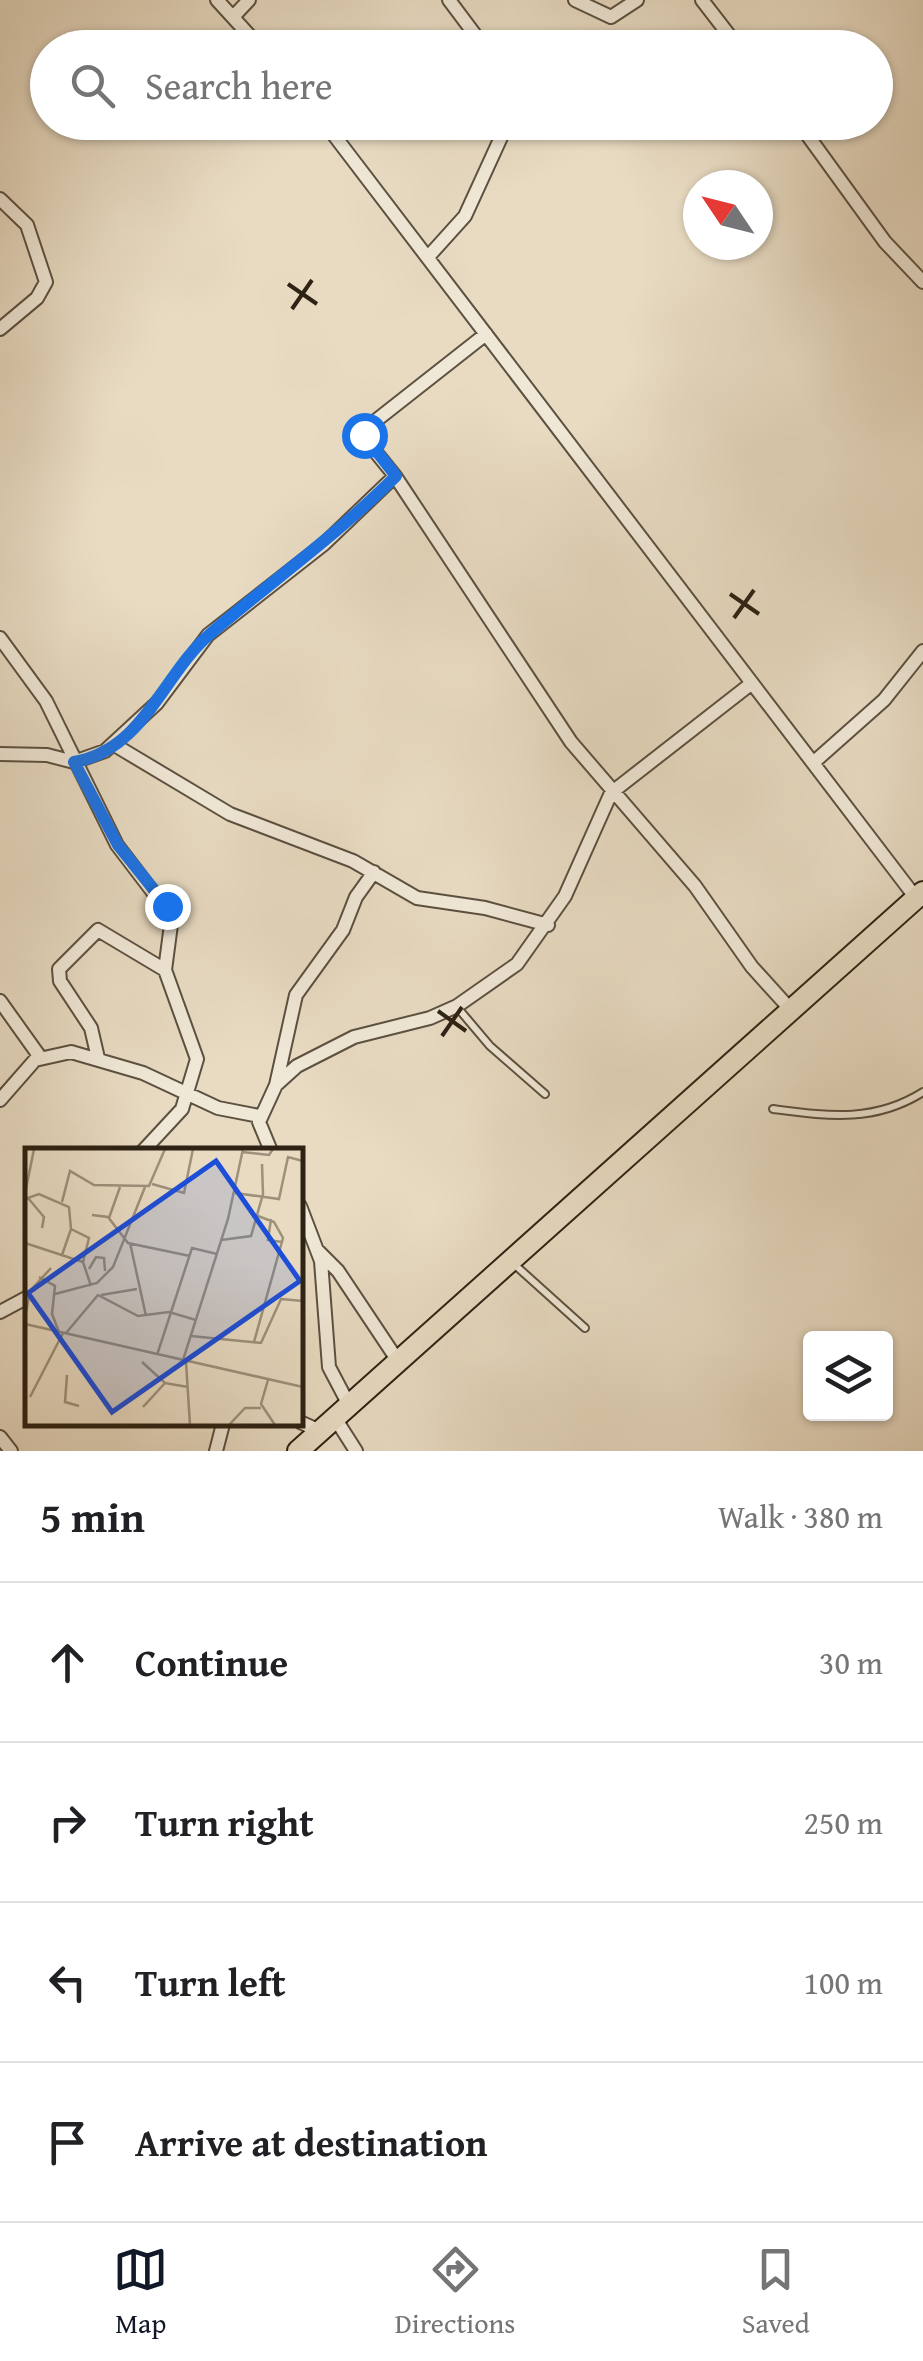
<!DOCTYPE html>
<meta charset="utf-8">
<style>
body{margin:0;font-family:"Gentium Book Plus",serif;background:#f6f6f6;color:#202124}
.controls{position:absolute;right:30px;bottom:30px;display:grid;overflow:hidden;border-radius:10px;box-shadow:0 2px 8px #0004}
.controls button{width:90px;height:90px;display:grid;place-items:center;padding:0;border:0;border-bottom:2px solid #e0e0e0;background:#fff;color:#202124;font:50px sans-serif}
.compass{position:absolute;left:683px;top:170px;width:90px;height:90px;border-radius:50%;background:#fff;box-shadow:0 2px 8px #0004;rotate:305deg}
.stop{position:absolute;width:30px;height:30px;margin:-22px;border:8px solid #1a73e8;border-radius:50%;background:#fff}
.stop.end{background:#1a73e8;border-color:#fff;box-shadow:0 2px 10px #0008}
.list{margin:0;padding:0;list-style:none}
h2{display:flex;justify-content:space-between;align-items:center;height:130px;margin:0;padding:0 40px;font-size:42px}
h2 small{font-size:32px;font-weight:400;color:#757577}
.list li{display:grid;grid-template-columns:65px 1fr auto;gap:30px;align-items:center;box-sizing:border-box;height:160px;padding:0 40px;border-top:2px solid #e0e0e0}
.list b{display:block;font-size:38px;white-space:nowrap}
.list em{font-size:32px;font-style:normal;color:#757577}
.icon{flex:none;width:55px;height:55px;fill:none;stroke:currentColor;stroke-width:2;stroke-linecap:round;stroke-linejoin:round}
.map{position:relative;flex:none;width:923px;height:1451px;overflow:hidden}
.search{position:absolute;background:#fff;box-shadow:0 2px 8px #0004;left:30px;right:30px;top:30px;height:110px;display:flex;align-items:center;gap:25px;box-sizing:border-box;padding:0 35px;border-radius:55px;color:#757577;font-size:38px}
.sheet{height:770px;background:#fff}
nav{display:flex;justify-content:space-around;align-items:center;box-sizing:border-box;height:140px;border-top:2px solid #e0e0e0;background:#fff;font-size:28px;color:#757577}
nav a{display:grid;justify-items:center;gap:5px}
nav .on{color:#111827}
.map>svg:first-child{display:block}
</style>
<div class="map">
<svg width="923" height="1451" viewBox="0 0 923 1451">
<rect width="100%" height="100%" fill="#e8dbc2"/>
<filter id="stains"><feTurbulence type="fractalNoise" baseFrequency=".002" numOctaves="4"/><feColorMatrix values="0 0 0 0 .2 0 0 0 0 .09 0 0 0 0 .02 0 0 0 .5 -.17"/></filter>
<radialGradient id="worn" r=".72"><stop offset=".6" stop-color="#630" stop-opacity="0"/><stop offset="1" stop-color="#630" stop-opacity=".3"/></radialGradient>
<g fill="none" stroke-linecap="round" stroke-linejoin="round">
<g stroke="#5c5040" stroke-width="10">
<path id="service" d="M457,1007l33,39 55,48
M773,1109c55,7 101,14 150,-17
M515,1265l70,63"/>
</g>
<g stroke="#5c5040" stroke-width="16">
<path id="minor" d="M217,0l44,48
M449,0l36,48
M575,0l36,17 26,-17
M702,0l37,48
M233,17l16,-17
M324,122l592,776
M798,122l87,120 38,40
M0,199l27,26 19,57 -9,16 -37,31
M428,257l37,-41 43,-94
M486,334l-117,92 -3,14 29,36 176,266 124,144 57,81 39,43
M0,638l46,63 71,144 55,72 -7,53 32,89 -15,50 -39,42
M113,744l117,70 123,47 64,37 68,10 63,17
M0,754l47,1 27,7 31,-11 52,-48 51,-68 116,-91 71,-68
M813,763l71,-63 39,-49
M0,1001l40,56
M98,1058l-7,-30 -31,-47 -1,-12 39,-39 67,40
M276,1085l20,-90 47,-65 13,-33 18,-25
M0,1100l35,-40 36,-8 72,21 75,35 41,8
M271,1151l-12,-29 17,-37 21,-19 57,-29 76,-19 27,-12 60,-42 48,-68 46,-103 141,-110
M300,1206l21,55 8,106 20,38
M317,1250l21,21 60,90
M0,1312l28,-15
M335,1418l21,33
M300,1422l20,9
M0,1437l11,14
M216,1451l7,-27"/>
</g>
<g stroke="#2d2214" stroke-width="24">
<path id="primary" d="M298,1451l625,-559"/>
</g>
<use href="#service" stroke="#f0e8d7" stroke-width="6"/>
<use href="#minor" stroke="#f0e8d7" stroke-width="12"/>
<use href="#primary" stroke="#e8dbc2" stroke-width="20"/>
</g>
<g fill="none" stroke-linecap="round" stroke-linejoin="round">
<path stroke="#1a73e8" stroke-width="12" d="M167,906l-49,-61 -44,-83c70,-12 89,-88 136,-128 62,-53 127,-99 186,-158l-32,-41"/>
</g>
<path fill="none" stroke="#2d2214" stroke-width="4" d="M288,284l29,20M292,309l20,-29M730,594l29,20M734,618l20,-28M438,1011l28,20M442,1036l20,-29"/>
<g transform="translate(25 1148)">
<rect width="278" height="278" fill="#e8dbc2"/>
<path fill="none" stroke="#9d917c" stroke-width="2.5" d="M217,4l27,3 4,-6M127,36l32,9 9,-44M210,45l44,6 9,-42 15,4M0,46l9,-45M3,50l16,19 -2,11M0,51l14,-5 30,13 2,22 -9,26M37,54l8,-31 24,14 55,1 16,-37M67,67l16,2 20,26 62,13M84,70l11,-31M246,71l-3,21 14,2M46,81l18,9 -6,24M196,92l30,-4 12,-42 -1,-30M0,95l58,19 8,24M105,95l16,73M64,121l7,-12 8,1 1,13M14,129l16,9 -3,28 7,18M30,146l42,-11 16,-16 32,-80M76,147l36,-6M0,170l5,-27 21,-23M0,176l278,63M41,185l32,-38 40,21 31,-4 27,8M166,188l70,7 20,-44 22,2M229,194l29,-104 -9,-16 -16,-6M132,207l35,-107 25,6M158,212l45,-141 15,-70M117,214l23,21M161,214l4,63M42,227l-2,27 14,4M243,232l-7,24 14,21M5,249l33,-64M118,259l22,-24 23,4M204,277l16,-17h16"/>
<path fill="#1d4ed8" fill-opacity="0.15" stroke="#1d4ed8" stroke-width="5" d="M191,13l84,120 -188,131 -84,-119z"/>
<rect width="278" height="278" fill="none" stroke="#2d2214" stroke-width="5"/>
</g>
<rect width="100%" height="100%" filter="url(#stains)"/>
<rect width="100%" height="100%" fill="url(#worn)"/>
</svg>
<div class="controls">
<button><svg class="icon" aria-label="layers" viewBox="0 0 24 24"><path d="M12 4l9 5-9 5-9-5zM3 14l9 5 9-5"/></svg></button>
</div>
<svg class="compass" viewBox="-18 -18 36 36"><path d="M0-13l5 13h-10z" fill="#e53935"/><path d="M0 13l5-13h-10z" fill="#757577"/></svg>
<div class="stop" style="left:364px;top:435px"></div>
<div class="stop end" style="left:167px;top:906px"></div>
<div class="search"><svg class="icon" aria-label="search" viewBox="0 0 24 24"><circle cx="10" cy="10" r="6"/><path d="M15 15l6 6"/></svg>Search here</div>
</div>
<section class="sheet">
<h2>5 min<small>Walk · 380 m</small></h2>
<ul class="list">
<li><svg class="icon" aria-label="ahead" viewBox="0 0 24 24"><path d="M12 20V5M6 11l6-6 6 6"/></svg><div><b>Continue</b></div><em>30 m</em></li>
<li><svg class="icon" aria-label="right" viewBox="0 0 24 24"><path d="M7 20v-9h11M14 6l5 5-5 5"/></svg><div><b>Turn right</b></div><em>250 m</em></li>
<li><svg class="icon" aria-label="left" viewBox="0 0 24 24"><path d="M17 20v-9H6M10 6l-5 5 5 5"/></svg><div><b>Turn left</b></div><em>100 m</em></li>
<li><svg class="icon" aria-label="arrive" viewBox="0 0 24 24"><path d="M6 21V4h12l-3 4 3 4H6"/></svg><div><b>Arrive at destination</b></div></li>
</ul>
</section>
<nav>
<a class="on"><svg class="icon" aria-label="map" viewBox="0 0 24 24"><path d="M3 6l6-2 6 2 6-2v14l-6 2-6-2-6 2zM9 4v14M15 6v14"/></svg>Map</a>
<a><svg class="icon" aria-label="directions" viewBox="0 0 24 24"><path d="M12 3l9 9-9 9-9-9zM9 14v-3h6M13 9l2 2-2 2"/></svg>Directions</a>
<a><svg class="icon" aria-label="saved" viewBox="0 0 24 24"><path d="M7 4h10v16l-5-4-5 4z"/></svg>Saved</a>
</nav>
